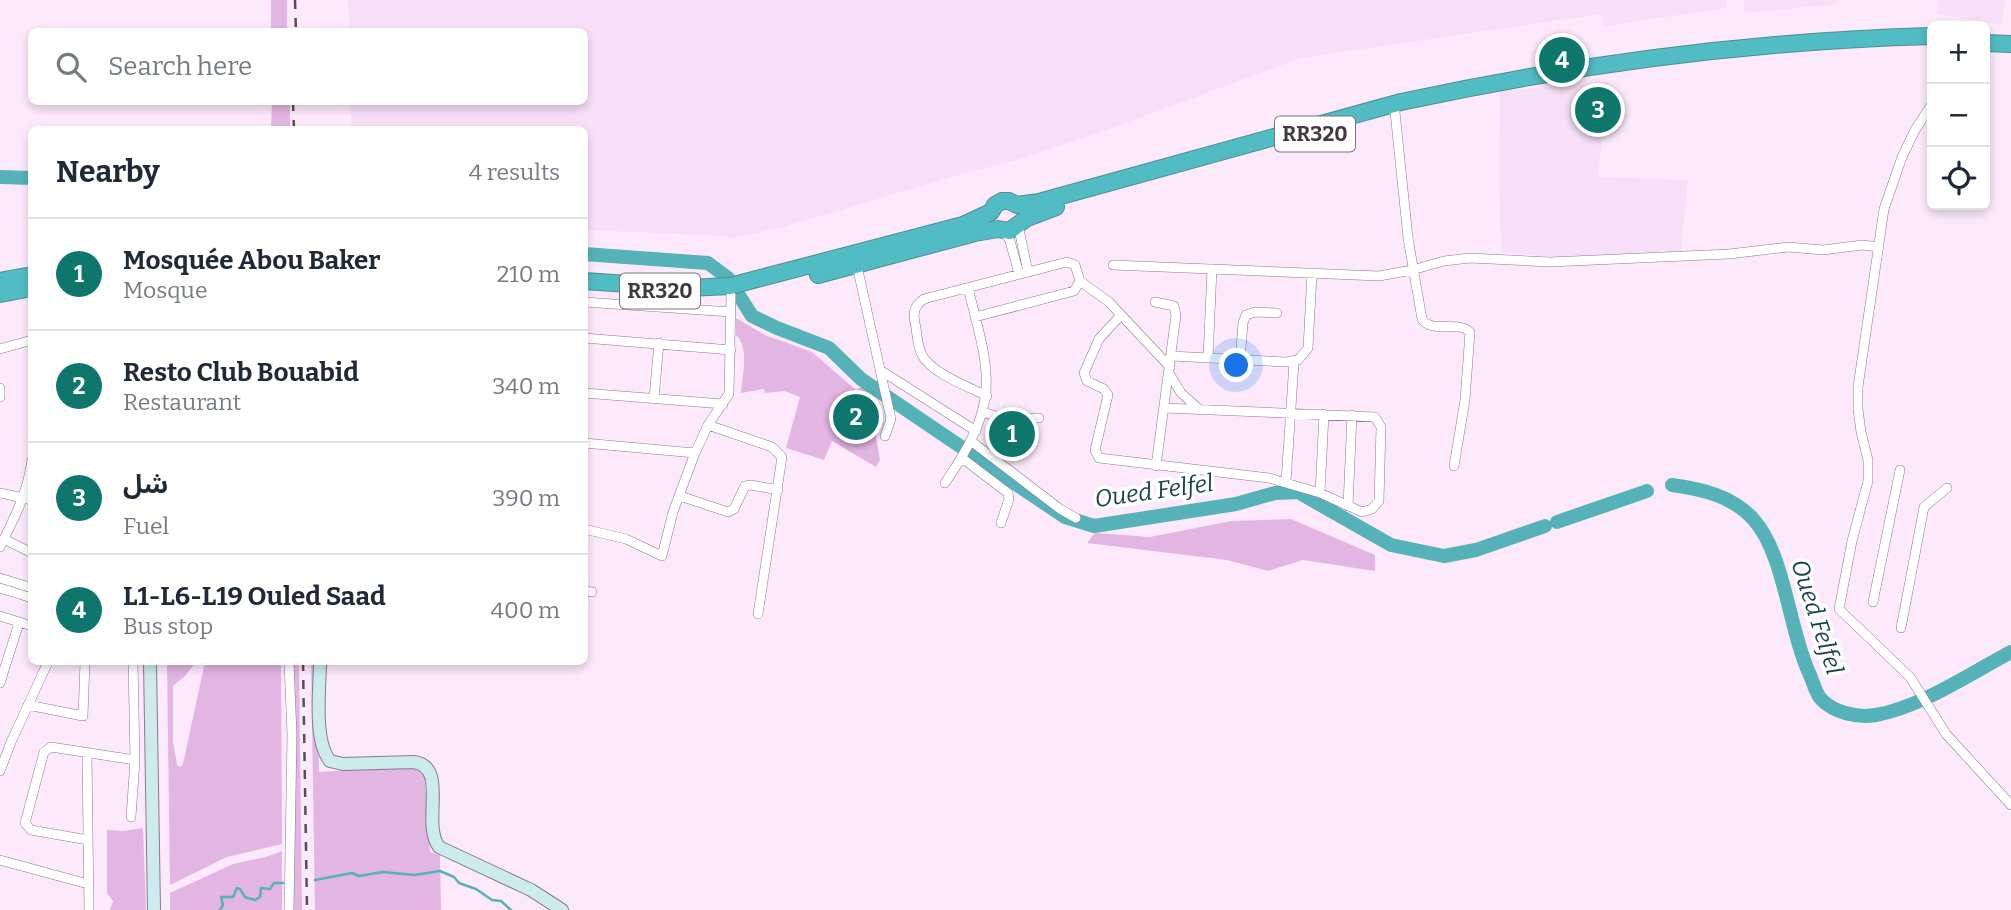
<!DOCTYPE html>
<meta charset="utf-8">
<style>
body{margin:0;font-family:Bitter,"Noto Sans Arabic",serif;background:#f2f2f3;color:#1f2937}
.controls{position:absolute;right:21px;top:21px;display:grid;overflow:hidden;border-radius:10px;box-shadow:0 4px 10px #0003}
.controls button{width:63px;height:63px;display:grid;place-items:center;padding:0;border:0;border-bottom:2px solid #e0e1e3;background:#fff;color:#1f2937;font:35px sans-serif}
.you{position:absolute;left:1237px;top:366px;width:24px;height:24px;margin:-18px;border:5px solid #fff;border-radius:50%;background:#1a73e8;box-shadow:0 0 0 10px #1a73e833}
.badge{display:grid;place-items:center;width:46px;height:46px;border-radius:50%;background:#0f766e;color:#fff;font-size:23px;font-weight:700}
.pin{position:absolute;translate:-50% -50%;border:4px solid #fff;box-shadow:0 2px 7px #0006}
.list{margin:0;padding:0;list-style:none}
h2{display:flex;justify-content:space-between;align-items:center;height:91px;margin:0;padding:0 28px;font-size:30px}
h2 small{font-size:23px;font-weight:400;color:#747a83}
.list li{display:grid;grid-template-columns:46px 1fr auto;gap:21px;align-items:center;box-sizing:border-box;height:112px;padding:0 28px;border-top:2px solid #e0e1e3}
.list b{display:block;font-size:26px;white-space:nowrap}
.list p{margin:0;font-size:23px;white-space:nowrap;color:#747a83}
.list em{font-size:23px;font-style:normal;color:#747a83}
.icon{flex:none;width:38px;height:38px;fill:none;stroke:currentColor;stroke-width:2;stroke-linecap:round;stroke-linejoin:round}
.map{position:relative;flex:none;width:2011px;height:910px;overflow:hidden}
.search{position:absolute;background:#fff;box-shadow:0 4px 10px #0003;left:28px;top:28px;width:560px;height:77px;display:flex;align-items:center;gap:18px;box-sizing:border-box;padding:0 24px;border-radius:10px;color:#747a83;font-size:26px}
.panel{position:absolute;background:#fff;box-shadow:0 4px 10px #0003;left:28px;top:126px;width:560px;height:539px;border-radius:10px}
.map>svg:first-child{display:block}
</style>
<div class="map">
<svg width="2011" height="910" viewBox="0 0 2011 910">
<rect width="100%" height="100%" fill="#fceafc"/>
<path fill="#f7dff8" d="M348,0h1378l1,8 -123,18 -3,-12 -300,44 -208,77 -79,26 -52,13 -179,53 -55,12 -1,-3 -142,-6 -1,-100 -233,-1 -1,-27h234v-70l-235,-1z
M1744,0h93l-1,4 -92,9z
M1939,0h66l-3,25 -65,-11z
M1609,82l-11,95 90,3 -7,72 -130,5 -50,-5 -2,-76 1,-85z"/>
<path fill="#e2b5e3" d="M271,0h16v31h-16z
M272,102h18v27h-19z
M736,318l29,17 47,17 44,38 11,-6 13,76 -4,7 -44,-26 -8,19 -38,-12 14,-51 -16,-6 -19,2 -1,-4 -23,4c1,-17 9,-45 -5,-58z
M1291,519l84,36v16l-72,-11 -35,11 -41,-11 -140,-17 8,-10 55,4 81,-16z
M167,662h29l-11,14 -12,10v55l4,24 3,2 3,-3 22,-102h76l1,182 -55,13 -57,28z
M292,662h7l3,248h-9z
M311,662h6l2,110 99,-6 6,5 6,81 10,3 1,55h-126z
M143,828l3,82h-36l3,-9 -6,-8v-63l16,1z
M282,851v59h-112v-17l63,-29 33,-7z"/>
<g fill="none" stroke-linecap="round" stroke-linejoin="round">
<path stroke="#56b2b9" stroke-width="2.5" d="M315,880l37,-7 7,3 24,-4 31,3 26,-4 14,6 5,6 17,6 16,11 9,1 10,9
M220,910l3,-5 -2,-8h12l4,-9 3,1 5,8 10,3 5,-3 1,-9 9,1 4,-6h9"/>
<path stroke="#56b2b9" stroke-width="14" d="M0,177l32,1
M584,254l124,9 20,15 24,38 25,12 52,20 32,31 140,95 64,43 29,9 142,-22 39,-11 23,-1 93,53 53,11 32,-6 69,-24
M1672,485c30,4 61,11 82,35 31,35 35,111 56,155 3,7 6,19 11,24 13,14 37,19 55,16 45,-8 95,-42 135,-63
M1557,522l90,-31"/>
<g stroke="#8a7a8b" stroke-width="10">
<path id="street" d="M1932,104l-17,26 -13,27 -18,52 -26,178v22l3,23 7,28v21l-16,60 -13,68 71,68 36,57 65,71
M1395,112l13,126 14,81c10,15 36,1 48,13l-5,68 -11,66
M1018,225l10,47
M1004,231l6,10 9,33
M1113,265l266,11 33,-6 32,-9 26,-3 80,4 179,-8 59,-7 35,3 39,-5 17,2
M857,266l34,153 -6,17
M1080,281l29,21 61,65
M584,302l147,10
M1155,302l19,4 2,9 -20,151
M1121,315l-22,24 -15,34 3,8 17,8 4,6 -13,55 4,8 170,20 51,15 42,19 10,-3 7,-8 2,-74 -6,-10 -211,-9
M975,317l99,-26 6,-10 -5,-16 -8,-3 -143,37c-12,8 -11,17 -8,29 1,9 2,19 6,27 9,18 47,32 65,41
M584,338l147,12
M0,349l32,-9
M1171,356l115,6 12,-2 10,-12 4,-74
M1208,358l4,-89
M1240,360l3,-37 3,-8 9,-3 22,1
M880,370l96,61
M1169,373l12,20 18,16
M0,388v9
M584,393l139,11
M654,398l5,-55
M983,412l25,8 31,-2
M708,425l64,22 10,10 -24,157
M971,441l89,68 16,9
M584,443l111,10
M962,458l46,35 1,6 -8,24
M1286,482l8,-120
M945,483c56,-82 46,-105 23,-195
M0,493l32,7
M1320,493l4,-79
M680,496l48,16 6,-3 11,-23 6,-1 27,5
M1348,506l4,-91
M584,529l42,10 36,17 11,-44 22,-59 13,-28 21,-31 2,-99
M4,539l28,14
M0,547c15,-31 27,-52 32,-87
M0,578l32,10
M0,588l32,10
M584,591l8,1
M1873,602l27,-132
M0,616l32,10
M1901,628l23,-121 23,-19
M289,662l3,73 -3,175
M0,683l19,-60
M28,705l55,11 2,-54
M87,754l2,156
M0,771l11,-29 37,-80
M131,817l4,-57 -2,-98
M88,840l-57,-10 -6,-7 19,-71 7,-5 84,13
M0,860l88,24"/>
</g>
<g stroke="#8a7a8b" stroke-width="14">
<path id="secondary" d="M150,662l4,248
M320,662c0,26 -7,78 10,99l13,3 71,-2c35,5 7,61 25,85l92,43 31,20"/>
</g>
<g stroke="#4c8e96" stroke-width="18">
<path id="highway" d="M1985,43l26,1
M818,275l157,-42 23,-4 11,2 18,-13 29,-11
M0,281l32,-6
M584,281l104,7 42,-2 233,-61 28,-13 4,-7 7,-4h7l8,4 22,-3 362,-100c175,-38 353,-61 531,-66
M0,294l32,-6"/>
</g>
<use href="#street" stroke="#fff" stroke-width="9"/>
<use href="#secondary" stroke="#cbebed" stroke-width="12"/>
<use href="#highway" stroke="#52bcc4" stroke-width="16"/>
<path stroke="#564e56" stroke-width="2.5" stroke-dasharray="9 9" stroke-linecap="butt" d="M295,0l1,32
M293,102l1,28
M303,662l4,248"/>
</g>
<g text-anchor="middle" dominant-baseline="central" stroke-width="7" stroke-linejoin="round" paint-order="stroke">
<g fill="#fff" stroke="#797479" stroke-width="2">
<rect x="1275" y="116.5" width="80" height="35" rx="5"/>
<rect x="620" y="273.5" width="80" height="35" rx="5"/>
</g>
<g font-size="21" font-weight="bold" fill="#403940">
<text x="1315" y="134">RR320</text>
<text x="660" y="291">RR320</text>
</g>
<g font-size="24" font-style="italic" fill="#194447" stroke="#fff">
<text transform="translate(1154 491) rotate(-8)">Oued Felfel</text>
<text transform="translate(1817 617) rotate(72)">Oued Felfel</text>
</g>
</g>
</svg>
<div class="controls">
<button>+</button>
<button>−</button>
<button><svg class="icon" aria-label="locate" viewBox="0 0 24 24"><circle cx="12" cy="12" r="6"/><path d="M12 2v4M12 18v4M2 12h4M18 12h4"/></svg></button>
</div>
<div class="you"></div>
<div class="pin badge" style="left:1012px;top:434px">1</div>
<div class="pin badge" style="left:856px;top:417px">2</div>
<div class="pin badge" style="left:1598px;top:110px">3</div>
<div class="pin badge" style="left:1562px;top:60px">4</div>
<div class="search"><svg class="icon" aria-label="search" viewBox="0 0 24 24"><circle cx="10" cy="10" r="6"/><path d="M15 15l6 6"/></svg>Search here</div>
<section class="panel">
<h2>Nearby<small>4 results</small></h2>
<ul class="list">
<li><span class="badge">1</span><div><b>Mosquée Abou Baker</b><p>Mosque</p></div><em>210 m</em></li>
<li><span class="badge">2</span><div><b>Resto Club Bouabid</b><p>Restaurant</p></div><em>340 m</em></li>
<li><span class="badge">3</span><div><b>شل</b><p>Fuel</p></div><em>390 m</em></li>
<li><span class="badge">4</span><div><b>L1-L6-L19 Ouled Saad</b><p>Bus stop</p></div><em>400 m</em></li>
</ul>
</section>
</div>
